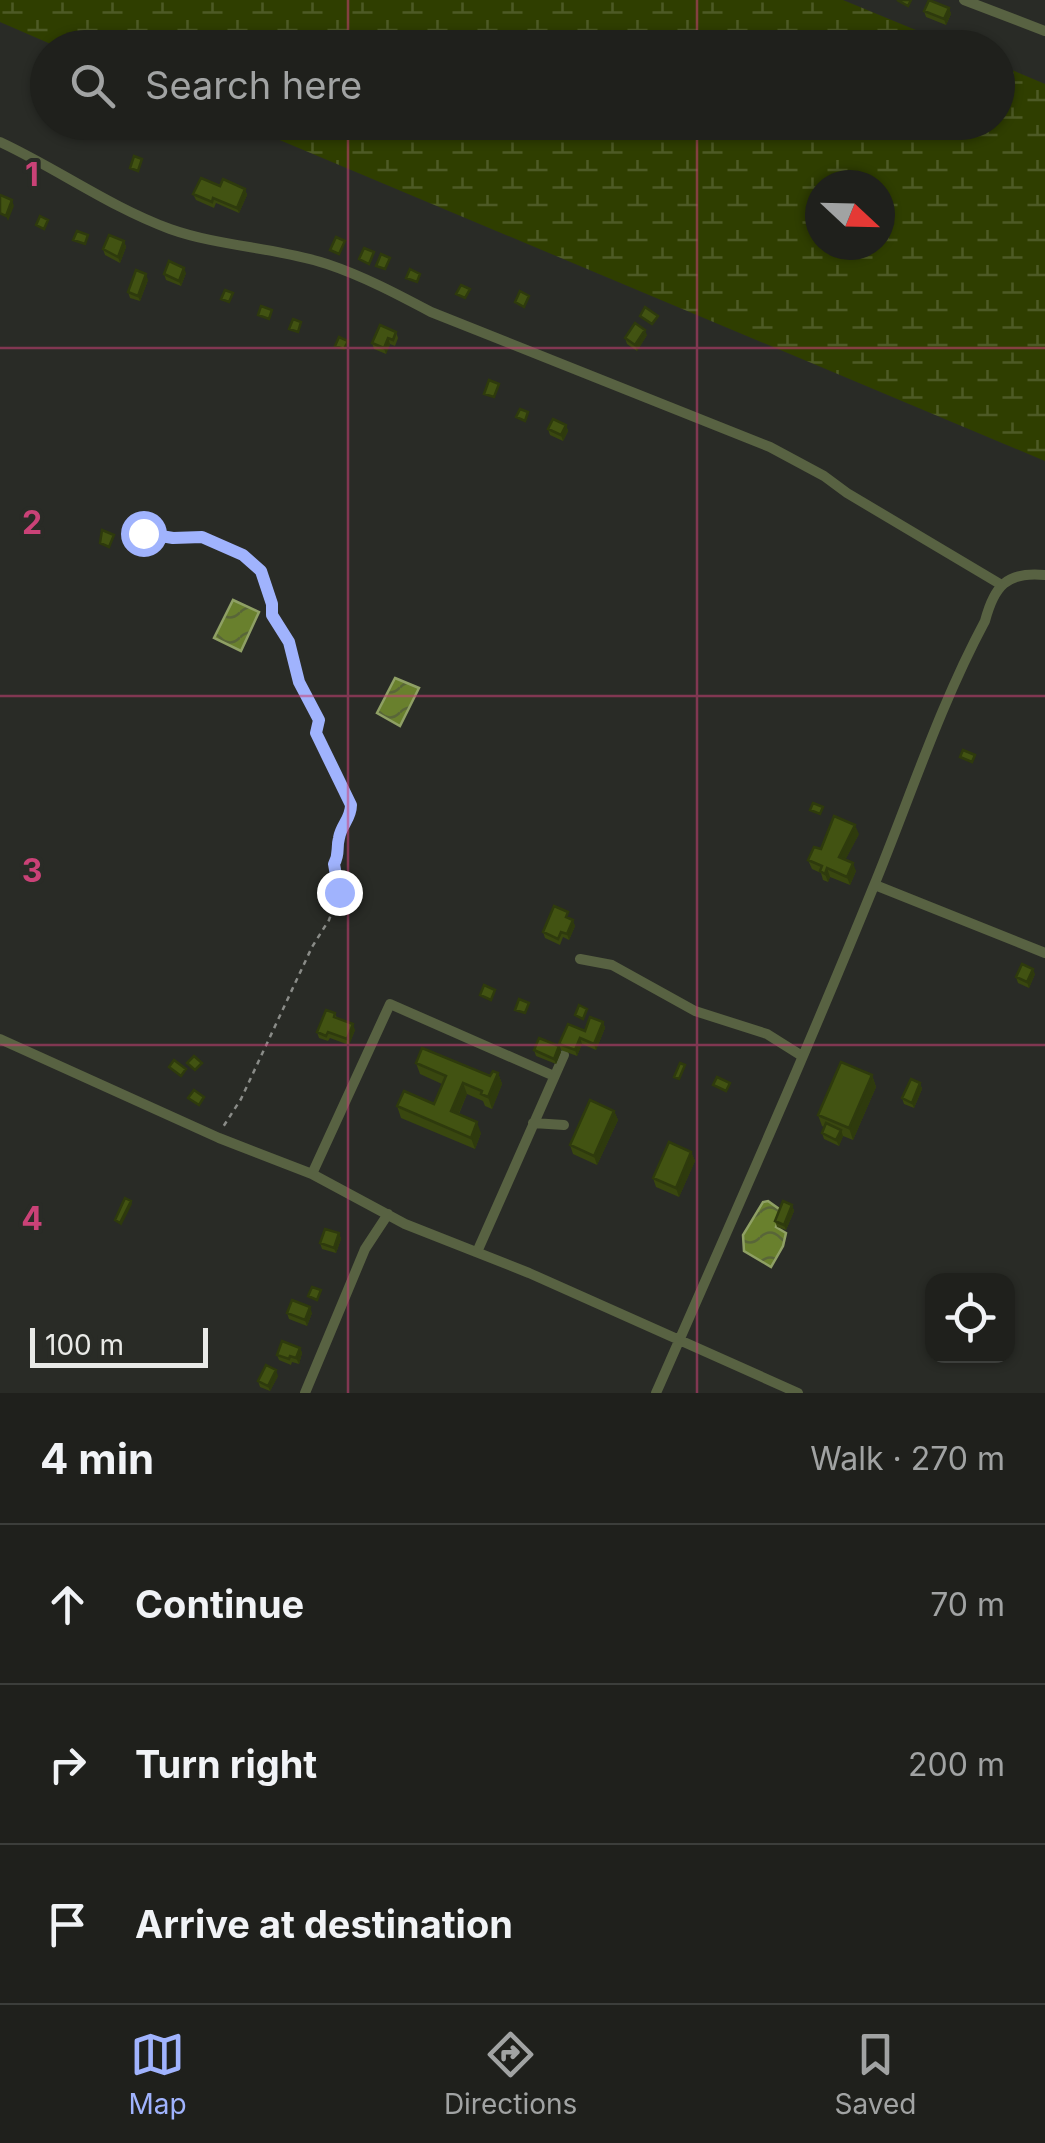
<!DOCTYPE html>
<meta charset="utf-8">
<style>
body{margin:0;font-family:Inter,sans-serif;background:#272825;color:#f1f3f6}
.controls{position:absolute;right:30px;bottom:30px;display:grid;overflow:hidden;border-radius:20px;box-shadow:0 2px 8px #0004}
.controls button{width:90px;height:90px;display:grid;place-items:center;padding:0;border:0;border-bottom:2px solid #3c3e3b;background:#1f201c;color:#f1f3f6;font:50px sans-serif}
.compass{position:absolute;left:805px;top:170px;width:90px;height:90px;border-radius:50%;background:#1f201c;box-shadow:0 2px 8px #0004;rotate:112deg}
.scale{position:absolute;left:30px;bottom:25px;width:178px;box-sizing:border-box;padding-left:10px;border:5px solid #e9eae7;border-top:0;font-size:28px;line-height:35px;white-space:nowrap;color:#e9eae7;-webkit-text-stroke:8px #292b26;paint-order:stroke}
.stop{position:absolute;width:30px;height:30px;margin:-22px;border:8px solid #a0b3fd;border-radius:50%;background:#fff}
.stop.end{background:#a0b3fd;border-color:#fff;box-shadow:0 2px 10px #0008}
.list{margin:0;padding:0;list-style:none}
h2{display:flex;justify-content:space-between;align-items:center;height:130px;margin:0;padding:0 40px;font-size:42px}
h2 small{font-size:32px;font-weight:400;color:#a1a3a3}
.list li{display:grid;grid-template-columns:65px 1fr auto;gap:30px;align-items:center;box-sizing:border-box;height:160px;padding:0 40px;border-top:2px solid #3c3e3b}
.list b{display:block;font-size:38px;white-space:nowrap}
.list em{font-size:32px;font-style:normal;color:#a1a3a3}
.icon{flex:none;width:55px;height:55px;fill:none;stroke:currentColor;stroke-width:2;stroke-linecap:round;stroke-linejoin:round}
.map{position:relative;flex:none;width:1045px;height:1393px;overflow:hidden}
.search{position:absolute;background:#1f201c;box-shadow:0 2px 8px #0004;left:30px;right:30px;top:30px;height:110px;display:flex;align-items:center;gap:25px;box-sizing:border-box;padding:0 35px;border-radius:55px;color:#a1a3a3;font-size:38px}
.sheet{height:610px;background:#1f201c}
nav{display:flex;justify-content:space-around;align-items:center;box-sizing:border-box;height:140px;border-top:2px solid #3c3e3b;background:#1f201c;font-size:28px;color:#a1a3a3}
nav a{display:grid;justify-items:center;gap:5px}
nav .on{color:#a0b3fd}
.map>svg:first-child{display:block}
</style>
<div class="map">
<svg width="1045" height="1393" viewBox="0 0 1045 1393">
<defs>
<pattern id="wetland-marsh" width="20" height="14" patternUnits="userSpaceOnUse" patternTransform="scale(2.5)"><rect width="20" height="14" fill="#2f3e00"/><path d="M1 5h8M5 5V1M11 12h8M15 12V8" fill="none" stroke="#4d5a25"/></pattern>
<pattern id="water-waves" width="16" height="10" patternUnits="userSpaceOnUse" patternTransform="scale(2.5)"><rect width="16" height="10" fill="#69802d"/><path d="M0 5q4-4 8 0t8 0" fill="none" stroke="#596638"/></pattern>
</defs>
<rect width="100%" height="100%" fill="#292b26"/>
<path fill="url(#wetland-marsh)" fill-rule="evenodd" d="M0,0h843l114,47 -897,1 -60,-26z
M998,64l47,20v377l-806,-338 759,-1zM820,185h60v60h-60z"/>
<path fill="url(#water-waves)" stroke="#8fa065" stroke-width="2.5" d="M233,600l26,12 -18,39 -27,-13z
M395,678l24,10 -19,38 -23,-13z
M768,1201l14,10 -6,16 10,6 -3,13 -12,21 -27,-16 -1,-16 20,-33z"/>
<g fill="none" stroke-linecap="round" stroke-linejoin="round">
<path stroke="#8a8c88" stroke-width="2.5" stroke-dasharray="5 5" stroke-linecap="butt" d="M143,533l30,5 29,-1 41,18 18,16 11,33v11l17,27 10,40 20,38 -2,13 34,72c0,14 -10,20 -13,33 -2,11 2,15 -4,26l5,28 -10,28 -17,27 -71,152 -18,28"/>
<path stroke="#586242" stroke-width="10" d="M964,0l81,31
M0,142c58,27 110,65 170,87 51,18 105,18 157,35 36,12 70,30 104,48l339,135 54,29 23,17 153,91
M875,885l170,68
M580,959l32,6 83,46 72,23 35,22
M0,1039l219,99 93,36 93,50 124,49 269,120
M533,1123l31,2
M312,1174l78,-170 164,72
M477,1252l87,-197
M305,1393l60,-144 23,-35
M656,1393c74,-168 148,-335 217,-505 37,-90 66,-181 112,-267 9,-34 21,-50 60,-46"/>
</g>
<path fill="#39470f" d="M949,8l2,6 -5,11 -20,-8 -2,-6z
M220,186l25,3 2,6 -8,18 -23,-10 -2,5 -18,-8 -3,-6z
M124,241l2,6 -6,16 -15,-8 -2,-6z
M186,273l-5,13 -15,-6 -2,-6z
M148,280l-8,21 -10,-3 -2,-6z
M396,332l2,6 -3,8 -5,-2 -4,10 -12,-5 -2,-6z
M647,335l-10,16 -10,-7 -2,-6z
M566,425l2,6 -5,10 -13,-6 -2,-6z
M859,834l-14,26 11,11 -6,14 -20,-8 -2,5 -5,-2 -2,-7 -9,-4 -4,-9z
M570,918l5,8 -6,14 -6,-3 -3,8 -15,-7 -2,-6z
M1035,974l-6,14 -11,-5 -2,-6z
M335,1013l2,5 18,12 -6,15 -19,-7 -2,3 -9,-3 -2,-6z
M603,1022l2,6 -9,22 -14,-6 -5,12 -16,-6 -2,-6z
M559,1046l2,6 -5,12 -20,-8 -2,-6z
M416,1063l74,13 8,-3 4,11 -10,25 -7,-3 -2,-5 -16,-7 -8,20 22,19 -6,16 -74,-31 -4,-12 37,-2 8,-20 -22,-10z
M872,1075l4,12 -23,53 -10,-4 -4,10 -15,-7 -2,-6 2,-6 -2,-1 -4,-11z
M920,1083l2,6 -8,19 -10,-4 -2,-6z
M614,1111l4,9 -21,45 -24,-11 -3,-9z
M691,1152l4,9 -16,36 -23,-10 -3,-9z
M792,1205l2,6 -8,19 -9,-3 -2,-6z
M339,1233l2,6 -5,14 -14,-4 -2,-6z
M287,1313h25l-5,13 -18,-7z
M300,1348l2,5 -3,11 -7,-2 -1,3 -12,-5 -2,-5z
M278,1376l-8,15 -10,-4 -2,-6z"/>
<path fill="#2e3a0d" d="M949,8l2,6 -5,11 -2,-6z
M245,189l2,6 -8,18 -2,-5z
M12,200l2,6 -6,15 -2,-5z
M124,241l2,6 -6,16 -2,-6z
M184,268l2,5 -5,13 -2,-5z
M146,274l2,6 -8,21 -2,-5z
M645,330l2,5 -10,16 -2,-6z
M388,338l2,6 -4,10 -2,-6z
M566,425l2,6 -5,10 -2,-6z
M855,825l4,9 -17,32 -3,-9z
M853,863l3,8 -6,14 -3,-8z
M827,868l3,9 -2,5 -3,-8z
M573,920l2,6 -6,14 -2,-6z
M1033,969l2,5 -6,14 -2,-6z
M603,1022l2,6 -9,22 -2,-6z
M353,1024l2,6 -6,15 -2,-6z
M580,1038l2,6 -5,12 -2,-6z
M559,1046l2,6 -5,12 -2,-5z
M498,1073l4,11 -10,25 -4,-12z
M872,1075l4,12 -23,53 -4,-12z
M463,1083l4,11 -12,28 -4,-11z
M920,1083l2,6 -8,19 -2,-5z
M614,1111l4,9 -21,45 -3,-9z
M477,1122l4,11 -6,16 -4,-11z
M841,1130l2,6 -4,10 -3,-6z
M691,1152l4,9 -16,36 -3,-9z
M131,1201l1,3 -11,22 -1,-3z
M792,1205l2,6 -8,19 -2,-5z
M339,1233l2,6 -5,14 -2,-5z
M310,1307l2,6 -5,13 -2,-6z
M300,1348l2,5 -3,11 -3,-6z
M276,1370l2,6 -8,15 -2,-5z"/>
<path fill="#425312" stroke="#2e3a0d" stroke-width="2.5" d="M897,0h14l-3,6z
M929,0l20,8 -5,11 -20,-8z
M134,156l8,3 -4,12 -8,-3z
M201,178l19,8 3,-7 22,10 -8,19 -24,-10 -1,4 -19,-8z
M0,195l12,5 -6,16 -6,-3z
M40,216l8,4 -4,9 -8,-4z
M77,231l11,4 -3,9 -12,-4z
M109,235l15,6 -6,16 -15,-8z
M336,237l9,4 -6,13 -9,-4z
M364,248l10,4 -5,12 -10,-5z
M381,254l9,4 -5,11 -9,-3z
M169,261l15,7 -5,13 -15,-7z
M410,269l10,5 -3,8 -11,-4z
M136,270l10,4 -8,22 -10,-4z
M461,285l9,4 -5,9 -9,-4z
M225,290l8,3 -4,9 -8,-3z
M520,291l9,5 -5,11 -9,-5z
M261,306l11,4 -3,9 -11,-4z
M645,307l13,9 -6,8 -12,-8z
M293,319l8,3 -3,10 -9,-3z
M635,323l10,7 -10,15 -10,-7z
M380,325l16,7 -3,8 -5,-2 -4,10 -12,-5z
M339,337l9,4 -4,8 -9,-3z
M489,380l10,4 -5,13 -10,-3z
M520,409l8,3 -3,9 -9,-4z
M553,419l13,6 -5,10 -13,-6z
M102,530l12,5 -5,12 -9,-4z
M963,750l12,5 -3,7 -12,-5z
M813,803l10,4 -3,7 -10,-4z
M834,816l21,9 -16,32 14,6 -6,14 -20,-9 -2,6 -5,-3 2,-5 -14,-6 6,-13 7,2z
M554,906l14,6 -2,5 7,3 -6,14 -6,-2 -3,7 -15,-7z
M1022,964l11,5 -6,13 -11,-5z
M484,985l11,5 -4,10 -11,-5z
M519,999l10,4 -4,10 -10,-3z
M579,1005l8,4 -4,10 -8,-4z
M326,1010l9,3 -1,4 19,7 -6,15 -19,-7 -2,4 -9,-4z
M590,1017l13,5 -9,22 -14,-6 -5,12 -16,-6 9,-20 17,7z
M539,1038l20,8 -5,13 -20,-9z
M422,1048l68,28 3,-5 5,2 -10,24 -7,-3 1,-3 -19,-8 -12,28 26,11 -6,16 -74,-32 7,-15 30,13 12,-28 -30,-13z
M194,1056l8,7 -7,7 -8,-7z
M174,1060l12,9 -5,7 -12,-9z
M841,1062l31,13 -23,53 -31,-13z
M680,1063l5,2 -6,14 -5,-2z
M717,1077l13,6 -4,8 -13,-6z
M911,1079l9,4 -8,20 -10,-5z
M194,1090l10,7 -5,8 -11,-7z
M590,1100l24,11 -20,45 -24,-11z
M826,1123l15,7 -5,10 -14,-7z
M669,1142l22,10 -15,36 -23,-10z
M125,1198l6,3 -11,22 -5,-3z
M783,1201l9,4 -8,20 -9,-4z
M325,1229l14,4 -5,15 -14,-5z
M312,1287l9,3 -4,10 -9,-4z
M292,1300l18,7 -5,13 -18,-7z
M282,1341l18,7 -4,10 -6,-2 -1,3 -12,-4z
M266,1365l10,5 -8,16 -10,-5z"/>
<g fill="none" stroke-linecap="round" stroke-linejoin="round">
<path stroke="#a0b3fd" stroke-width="12" d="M143,533l30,5 29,-1 41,18 18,16 11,33v11l17,27 10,40 20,38 -3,13 35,72c0,14 -10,20 -12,33 -3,11 1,15 -5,26l5,28"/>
</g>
<path fill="none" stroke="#ca4277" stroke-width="2.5" stroke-opacity="0.55" d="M348,0v48M697,0v48M348,122v1271M697,122v1271M0,348h1045M0,696h1045M0,1045h1045"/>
<g font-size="32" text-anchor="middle" font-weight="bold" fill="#ca4277" stroke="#292b26" stroke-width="8" stroke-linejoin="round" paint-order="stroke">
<text x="32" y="186">1</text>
<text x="32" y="534">2</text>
<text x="32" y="882">3</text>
<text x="32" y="1230">4</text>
</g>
</svg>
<div class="controls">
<button><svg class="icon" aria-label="locate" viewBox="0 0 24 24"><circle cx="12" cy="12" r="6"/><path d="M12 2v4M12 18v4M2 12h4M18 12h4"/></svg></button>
</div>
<svg class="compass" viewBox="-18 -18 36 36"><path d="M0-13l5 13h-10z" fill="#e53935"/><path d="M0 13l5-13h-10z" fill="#a1a3a3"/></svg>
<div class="scale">100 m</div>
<div class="stop" style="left:143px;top:533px"></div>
<div class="stop end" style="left:339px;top:892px"></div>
<div class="search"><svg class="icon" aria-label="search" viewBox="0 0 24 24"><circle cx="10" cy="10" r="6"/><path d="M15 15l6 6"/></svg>Search here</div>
</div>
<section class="sheet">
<h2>4 min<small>Walk · 270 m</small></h2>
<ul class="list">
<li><svg class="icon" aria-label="ahead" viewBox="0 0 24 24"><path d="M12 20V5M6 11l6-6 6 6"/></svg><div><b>Continue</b></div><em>70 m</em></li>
<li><svg class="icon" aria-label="right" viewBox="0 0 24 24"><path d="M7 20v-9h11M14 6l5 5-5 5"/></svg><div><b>Turn right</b></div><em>200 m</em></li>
<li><svg class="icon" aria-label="arrive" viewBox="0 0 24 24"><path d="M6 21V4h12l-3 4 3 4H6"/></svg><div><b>Arrive at destination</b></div></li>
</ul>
</section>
<nav>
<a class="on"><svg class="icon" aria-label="map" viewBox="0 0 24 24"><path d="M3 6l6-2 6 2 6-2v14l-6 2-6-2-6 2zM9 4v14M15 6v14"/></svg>Map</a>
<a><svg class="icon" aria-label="directions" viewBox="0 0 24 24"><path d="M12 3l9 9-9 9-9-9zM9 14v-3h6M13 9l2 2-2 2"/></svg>Directions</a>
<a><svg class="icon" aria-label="saved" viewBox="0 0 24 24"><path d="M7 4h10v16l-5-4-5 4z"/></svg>Saved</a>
</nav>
